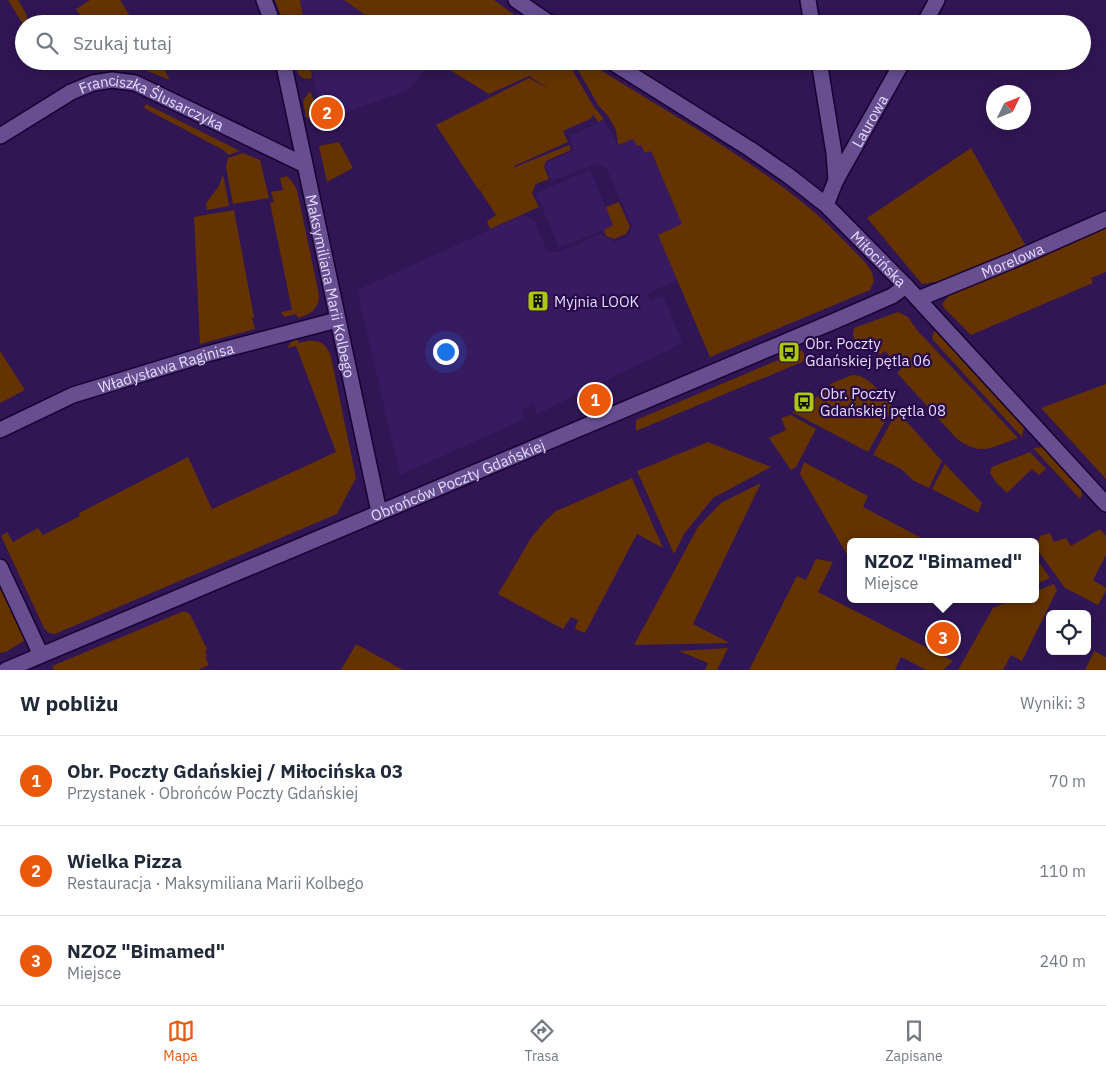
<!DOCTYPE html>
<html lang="pl">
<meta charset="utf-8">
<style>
body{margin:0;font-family:"IBM Plex Sans",sans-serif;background:#f2f2f3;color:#1f2937}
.controls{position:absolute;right:15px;bottom:15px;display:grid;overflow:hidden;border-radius:8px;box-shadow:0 2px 12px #0003}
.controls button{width:45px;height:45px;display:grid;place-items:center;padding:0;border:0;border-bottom:1px solid #e0e1e3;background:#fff;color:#1f2937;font:25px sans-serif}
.compass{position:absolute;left:986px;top:85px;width:45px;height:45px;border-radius:50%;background:#fff;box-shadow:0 2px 12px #0003;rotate:47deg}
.you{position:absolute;left:445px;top:351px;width:18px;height:18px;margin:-12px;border:4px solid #fff;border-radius:50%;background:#1a73e8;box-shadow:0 0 0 8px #1a73e833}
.badge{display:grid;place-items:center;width:32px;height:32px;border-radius:50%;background:#ea580c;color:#fff;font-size:16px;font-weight:700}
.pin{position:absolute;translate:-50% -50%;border:2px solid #fff;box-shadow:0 1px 5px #0006}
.popup{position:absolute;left:847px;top:538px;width:192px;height:65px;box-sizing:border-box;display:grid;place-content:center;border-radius:8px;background:#fff;filter:drop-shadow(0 1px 4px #0005);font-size:16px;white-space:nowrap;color:#747a83}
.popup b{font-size:19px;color:#1f2937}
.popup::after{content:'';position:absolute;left:50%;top:100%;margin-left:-10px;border:10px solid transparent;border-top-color:#fff}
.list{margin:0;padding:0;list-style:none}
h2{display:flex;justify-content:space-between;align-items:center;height:65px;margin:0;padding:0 20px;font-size:21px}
h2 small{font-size:16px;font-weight:400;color:#747a83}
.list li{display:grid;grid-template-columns:32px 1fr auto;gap:15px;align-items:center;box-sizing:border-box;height:90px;padding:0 20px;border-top:1px solid #e0e1e3}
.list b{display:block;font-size:19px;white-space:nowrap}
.list p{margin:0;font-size:16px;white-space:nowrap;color:#747a83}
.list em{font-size:16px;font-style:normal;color:#747a83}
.icon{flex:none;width:28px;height:28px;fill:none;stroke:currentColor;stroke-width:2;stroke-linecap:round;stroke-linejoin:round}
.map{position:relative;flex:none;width:1106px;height:670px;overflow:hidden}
.search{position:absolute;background:#fff;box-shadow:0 2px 12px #0003;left:15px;right:15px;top:15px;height:55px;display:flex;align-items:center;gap:12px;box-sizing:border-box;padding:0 18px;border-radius:28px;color:#747a83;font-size:19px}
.sheet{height:335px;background:#fff}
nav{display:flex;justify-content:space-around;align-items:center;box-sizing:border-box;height:70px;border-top:1px solid #e0e1e3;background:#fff;font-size:14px;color:#747a83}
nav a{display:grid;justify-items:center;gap:2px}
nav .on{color:#ea580c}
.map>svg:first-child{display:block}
</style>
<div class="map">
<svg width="1106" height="670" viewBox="0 0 1106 670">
<rect width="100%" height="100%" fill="#301654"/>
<path fill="#381a60" d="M300,0h44l34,24h-74z
M310,61h122l-23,29 -74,26 -4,-10 -11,4z
M604,120l14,25 15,-7 17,12 33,75 -25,10 19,45 -30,14 4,7 12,-5 20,47 -146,71 -4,-10 -12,6 4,9 -125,56 -43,-185 166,-75 11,5 13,31 12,1 41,-18 15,8 13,-6 4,-10 -26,-59 -10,-3 -44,17 -6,-14 2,-5 26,-11 -5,-15z
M590,170l16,37 13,-5 11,25 -4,7 -12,5 -8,-3 -3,-6 -44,18 -23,-55z"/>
<path fill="#643300" d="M8,0h10l9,15v9h-3v2z
M90,0h30l15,24h-49l-10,-15z
M275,0h25l4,24h-20z
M344,0h150l33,24h-149z
M110,61h49l11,19 -25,-10 -27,-6 -3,3z
M294,61h16l2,17c-13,4 -15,-7 -18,-17z
M435,61h132l27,46 10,12 -6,3 -7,-10 2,4 -3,3 -27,12 5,11 -54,24 2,4 -1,-3 54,-22 2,5 -25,11 -2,6 5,12 -13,5 -4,9 7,14 -49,22 -3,-8 9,-6 -17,-26 12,-7 -13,7 -42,-64 93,-47 22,12 -22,-14 -40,18z
M573,61h13c75,47 153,90 221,145 21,17 39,37 58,56l7,10 2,9 -4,9 -160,67 -52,-122 24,-11 -31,-73 -6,2 -4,-8 -4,1 -4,-7 -15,6 -2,-15 -8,-14 -10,-11z
M310,91l7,17 -1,2 2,3 -12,5 -3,-17z
M146,104l94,47 -12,4 -3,-4 -81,-43z
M339,142l14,26 -26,14 -8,-36z
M971,148l55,98 -78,34 -26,4 -55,-66z
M243,153l17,7 9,38 -36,6 -7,-37 2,-9z
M223,174l6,32 -22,4 -1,-7 13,-17z
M287,176l6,7 4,7 22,105c0,15 -9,19 -21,23l-2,-4 -12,3 -3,-5 11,-2 -22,-107 4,-1 -3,-10 12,-2 -3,-12z
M619,202l11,25 -4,7 -12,5 -8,-3 -2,-6 9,-5 -7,-18z
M234,210l20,107 -2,1 3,11 -55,15 -6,-127z
M1106,225v47l-15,6 2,5 -122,52 -25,-25 -4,-6 9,-11z
M898,312l10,5 9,13 101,108c-26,9 -36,19 -61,1l-60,-66 4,-4 -16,-18 -5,4 -14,-16 -10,7 -3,-11 1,-7z
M935,330l89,97 -2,10 -89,-97 -1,-4z
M297,339l2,4c16,-4 26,-4 32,14l25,121 -19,36 -282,120 -6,-1 -5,-5 -43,-92 6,-4 6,10 25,-14 5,7 37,-19 -1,-3 109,-56 24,52 124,-57 -40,-106 -9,2 4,-6z
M802,350l5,10 -171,71v-11z
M0,351l25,39 -25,13z
M852,375c18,0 29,19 41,32l-25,45 -76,-40 21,-9 -1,-3c7,-3 12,-9 19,-12l-1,-4z
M1106,384v95l-65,-71z
M897,411l45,50 -13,27 -15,-7 -13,-12 -28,-14z
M791,415l25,14 -20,38 -5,3 -22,-32 17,-8 -5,-12z
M708,442l63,25 -58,31 -29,36 -10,20 -37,-83z
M1043,447l38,42 1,6 -2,4 -47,-51z
M1030,452l16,17 -7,6 -7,-6 -25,24 -12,-12 -5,-8 2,-6z
M804,462l64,34 -5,11 66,35h-79v18l-50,-86z
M945,464l37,39 -4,10 -46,-24z
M632,478l31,70 -26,-14 -52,99 -10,-4 3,-9 -7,-3 -8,12 -65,-35 33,-56 14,-17 11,-10z
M761,483l-68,141 37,19 -96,2 64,-118 23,-24z
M1100,529l6,7v19l-13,25 13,8v3l-8,14 -33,-17 -29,-40 4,-12 10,-3 4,9 12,-4 5,8z
M1036,558l14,20 -14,6z
M816,559l17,3 -15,30 135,69 -10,9h-17l-25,-13 -6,13h-146l48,-94 9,4z
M0,579l27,60 -21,13 -6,1z
M1054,584l3,6 -35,71 -11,-6 -8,15h-45l35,-62 21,-9h22v-8z
M184,611l6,3 17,35 -2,2 2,5 -2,1 4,8 -11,5h-144l-2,-4z
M356,644l47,26h-62z
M728,648l-11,22h-12l3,-7 -29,-12z
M1094,651l12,6v13h-21z"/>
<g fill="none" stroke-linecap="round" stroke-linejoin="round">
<g stroke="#170230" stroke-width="18">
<g id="minor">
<path d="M264,0l9,24"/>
<path d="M516,0l35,24"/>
<path d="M808,0l4,24"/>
<path d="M924,24l13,-24"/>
<path id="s1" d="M283,61l96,451"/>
<path id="s2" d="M610,61l140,88 39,27 37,29 80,81 200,218"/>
<path d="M819,61l15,92 2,27 -10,25"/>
<path id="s3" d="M0,136l71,-44 22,-9 19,-3 23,3 170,82"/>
<path id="s4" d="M836,180l67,-119"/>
<path id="s5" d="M918,299l93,-38 95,-42"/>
<path id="s6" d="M0,430l73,-35 134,-41 130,-34"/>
<path d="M0,567l41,88"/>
<path id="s7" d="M6,670l831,-350 55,-24 14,-10"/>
</g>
</g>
<use href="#minor" stroke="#664e91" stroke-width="15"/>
</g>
<defs>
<g id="building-square" transform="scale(1.125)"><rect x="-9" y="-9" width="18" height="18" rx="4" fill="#adc60f" stroke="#270a49"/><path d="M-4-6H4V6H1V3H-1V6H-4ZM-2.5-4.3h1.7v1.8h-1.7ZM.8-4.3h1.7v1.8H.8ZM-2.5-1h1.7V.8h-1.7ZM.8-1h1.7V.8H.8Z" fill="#111"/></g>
<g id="bus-square" transform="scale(1.125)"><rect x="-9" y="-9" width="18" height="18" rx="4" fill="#adc60f" stroke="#270a49"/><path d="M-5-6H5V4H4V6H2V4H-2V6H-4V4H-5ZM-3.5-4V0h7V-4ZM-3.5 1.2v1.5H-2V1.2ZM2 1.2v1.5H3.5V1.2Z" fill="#111"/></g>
</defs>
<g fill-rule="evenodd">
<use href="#building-square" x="538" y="301"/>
<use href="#bus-square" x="789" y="352"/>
<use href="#bus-square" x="804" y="402"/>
</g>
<g text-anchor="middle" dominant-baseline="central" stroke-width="4.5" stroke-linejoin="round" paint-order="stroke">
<g font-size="15" fill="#e4dcfb" stroke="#270a49">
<text stroke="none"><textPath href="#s3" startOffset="170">Franciszka Ślusarczyka</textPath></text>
<text stroke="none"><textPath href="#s4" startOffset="68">Laurowa</textPath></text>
<text stroke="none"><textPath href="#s2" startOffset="335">Miłocińska</textPath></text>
<text stroke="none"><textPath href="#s5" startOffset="102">Morelowa</textPath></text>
<text stroke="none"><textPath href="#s1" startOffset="230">Maksymiliana Marii Kolbego</textPath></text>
<text stroke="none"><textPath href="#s6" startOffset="178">Władysława Raginisa</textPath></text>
<text stroke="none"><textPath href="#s7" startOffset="490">Obrońców Poczty Gdańskiej</textPath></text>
</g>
<g font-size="15" fill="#e4dcfb" stroke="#270a49" text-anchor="start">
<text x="554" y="301">Myjnia LOOK</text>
<text x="805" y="343">Obr. Poczty<tspan x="805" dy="17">Gdańskiej pętla 06</tspan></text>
<text x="820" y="393">Obr. Poczty<tspan x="820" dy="17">Gdańskiej pętla 08</tspan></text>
</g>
</g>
</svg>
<div class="controls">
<button><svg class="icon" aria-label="locate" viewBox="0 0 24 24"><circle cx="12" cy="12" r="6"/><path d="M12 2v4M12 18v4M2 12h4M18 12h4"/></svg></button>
</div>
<svg class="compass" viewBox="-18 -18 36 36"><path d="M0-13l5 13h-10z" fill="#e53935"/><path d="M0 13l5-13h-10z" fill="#747a83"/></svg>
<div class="you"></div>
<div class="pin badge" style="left:595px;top:400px">1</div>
<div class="pin badge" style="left:327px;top:113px">2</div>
<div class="pin badge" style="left:943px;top:638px">3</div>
<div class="popup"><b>NZOZ &quot;Bimamed&quot;</b>Miejsce</div>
<div class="search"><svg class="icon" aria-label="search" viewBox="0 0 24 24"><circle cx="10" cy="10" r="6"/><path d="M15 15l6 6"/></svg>Szukaj tutaj</div>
</div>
<section class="sheet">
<h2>W pobliżu<small>Wyniki: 3</small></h2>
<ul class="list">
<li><span class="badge">1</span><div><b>Obr. Poczty Gdańskiej / Miłocińska 03</b><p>Przystanek · Obrońców Poczty Gdańskiej</p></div><em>70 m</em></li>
<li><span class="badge">2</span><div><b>Wielka Pizza</b><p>Restauracja · Maksymiliana Marii Kolbego</p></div><em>110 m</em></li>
<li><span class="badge">3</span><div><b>NZOZ &quot;Bimamed&quot;</b><p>Miejsce</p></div><em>240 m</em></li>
</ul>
</section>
<nav>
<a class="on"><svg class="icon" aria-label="map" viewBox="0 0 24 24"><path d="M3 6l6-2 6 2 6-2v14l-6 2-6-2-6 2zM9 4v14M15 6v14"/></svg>Mapa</a>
<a><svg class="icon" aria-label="directions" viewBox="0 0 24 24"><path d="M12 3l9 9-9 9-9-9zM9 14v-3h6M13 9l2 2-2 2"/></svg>Trasa</a>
<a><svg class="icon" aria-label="saved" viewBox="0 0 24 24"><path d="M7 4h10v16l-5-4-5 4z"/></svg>Zapisane</a>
</nav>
